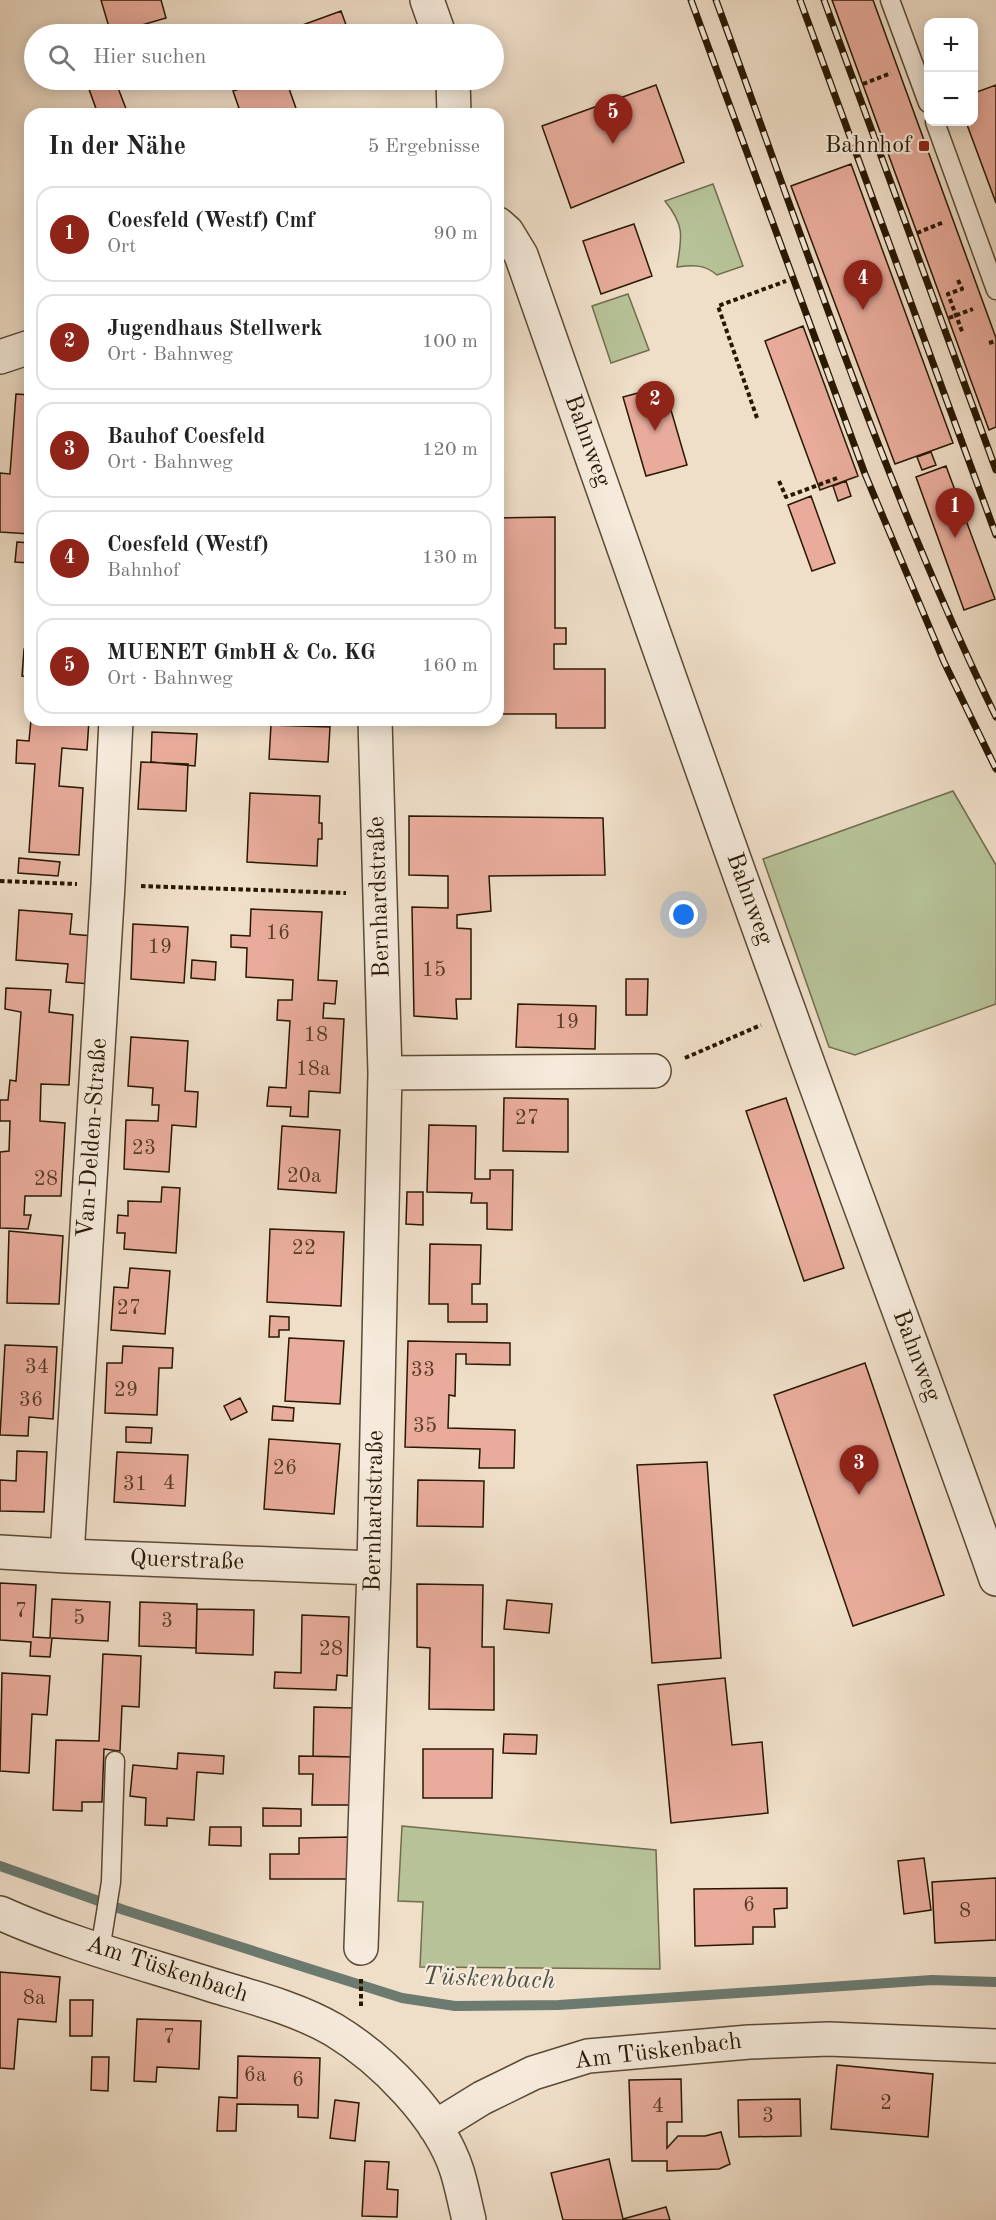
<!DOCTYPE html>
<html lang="de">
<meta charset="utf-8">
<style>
body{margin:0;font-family:"Old Standard TT",serif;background:#f2f2f2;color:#222}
.controls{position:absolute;right:18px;top:18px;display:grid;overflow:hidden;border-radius:12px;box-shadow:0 3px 15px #0003}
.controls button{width:54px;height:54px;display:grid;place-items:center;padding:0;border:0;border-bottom:2px solid #e0e0e0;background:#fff;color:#222;font:30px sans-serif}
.you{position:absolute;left:684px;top:915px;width:21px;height:21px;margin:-15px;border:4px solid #fff;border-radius:50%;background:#1a73e8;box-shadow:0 0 0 9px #1a73e833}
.badge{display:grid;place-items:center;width:39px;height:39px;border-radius:50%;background:#8f2418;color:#fff;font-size:20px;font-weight:700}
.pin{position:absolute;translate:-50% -50px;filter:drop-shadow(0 2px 3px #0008)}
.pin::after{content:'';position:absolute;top:32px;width:21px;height:18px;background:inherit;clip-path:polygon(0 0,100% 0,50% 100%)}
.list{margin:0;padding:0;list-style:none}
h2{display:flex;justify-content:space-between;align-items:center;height:78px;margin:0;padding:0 24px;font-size:26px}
h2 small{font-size:20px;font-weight:400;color:#767676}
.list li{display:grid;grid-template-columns:39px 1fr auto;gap:18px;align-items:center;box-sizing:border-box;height:96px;margin:0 12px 12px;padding:0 12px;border:2px solid #e0e0e0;border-radius:18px}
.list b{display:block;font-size:22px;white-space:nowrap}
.list p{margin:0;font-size:20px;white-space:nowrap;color:#767676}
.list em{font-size:20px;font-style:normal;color:#767676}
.icon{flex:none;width:33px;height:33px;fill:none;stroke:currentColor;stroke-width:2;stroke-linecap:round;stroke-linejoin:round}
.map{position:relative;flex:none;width:996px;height:2220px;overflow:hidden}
.search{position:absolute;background:#fff;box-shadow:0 3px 15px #0003;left:24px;top:24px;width:480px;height:66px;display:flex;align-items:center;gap:15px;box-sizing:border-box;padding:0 21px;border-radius:33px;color:#767676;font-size:22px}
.panel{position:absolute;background:#fff;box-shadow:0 3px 15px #0003;left:24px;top:108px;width:480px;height:618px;border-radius:18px}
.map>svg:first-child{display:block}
</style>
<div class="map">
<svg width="996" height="2220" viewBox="0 0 996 2220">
<rect width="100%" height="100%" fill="#efdec8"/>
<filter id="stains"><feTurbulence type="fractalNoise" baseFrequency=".00333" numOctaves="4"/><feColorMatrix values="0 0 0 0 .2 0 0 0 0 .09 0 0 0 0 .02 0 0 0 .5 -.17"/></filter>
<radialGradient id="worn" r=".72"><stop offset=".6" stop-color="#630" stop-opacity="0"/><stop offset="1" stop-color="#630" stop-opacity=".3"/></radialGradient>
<path fill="#b7c298" stroke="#706d4d" stroke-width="1.5" d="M713,184l30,82 -26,9c-13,-11 -24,-10 -40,-8 5,-31 8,-41 -12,-66z
M628,294l21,56 -38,13 -19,-57z
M953,791l43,74v139l-141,51 -26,-8 -66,-188z
M402,1826l254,24 4,119 -240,-2 3,-65 -25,-1z"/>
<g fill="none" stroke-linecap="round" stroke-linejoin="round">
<path stroke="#6c7a70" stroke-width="10" d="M0,1866l124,44 278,88 53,8 104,-1 373,-25 64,2"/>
</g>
<path fill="#e9ac9c" stroke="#281802" stroke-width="1.5" d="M101,0h60l5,18 -55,16z
M832,0h41l123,338v89l-7,3z
M341,11l8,22 22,-8 3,9h-96z
M49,80h27l-25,7z
M92,80h23l13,34h-30l-12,-33z
M267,80h19l12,34h-57l-8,-23z
M332,80h31l-27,9z
M656,85l28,77 -113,46 -29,-82z
M996,85v118l-30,-81h8v-29z
M851,164l102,279 -58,21 -104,-278z
M634,224l18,52 -51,18 -18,-53z
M803,326l55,150 -38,14 -55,-149z
M664,386l23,79 -41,11 -23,-79z
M16,394l14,1v139l-30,-2v-59l10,1z
M931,452l5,13 -14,5 -5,-13z
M946,466l49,133 -31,11 -48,-133z
M846,481l5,15 -13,5 -5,-15z
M811,496l24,67 -23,8 -24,-66z
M555,517v111h11v16h-12v25h51v59h-49v-14h-58v-196z
M17,542l13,1v20l-15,-1z
M24,649l6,1v27l-8,-1z
M31,720h58l-2,30 -25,-2 -3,38 24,2 -4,67 -50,-3 6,-88 -19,-1 1,-23 12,1z
M271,720h60l-1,7 -59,-2z
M271,725l59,2 -2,35 -59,-3z
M152,732l45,2 -2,32 -44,-4z
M141,762l47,2 -2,47 -48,-2z
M250,793l70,3 -1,27h3v16h-4l-1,27 -70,-4z
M409,816l194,2 2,57 -116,1 2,35 -34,4v13l14,1v70h-15l1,20 -43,-3 -2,-109 36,1v-32l-39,-1z
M19,858l41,4 -2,14 -40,-3z
M251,909l71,3 -4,68 19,1 -2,23 -11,-1 -1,15 21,1 -4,74 -31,-2 -1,26 -18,-1 1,-9 -24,-1 2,-19 17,1 4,-67 -13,-1 1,-20h14l1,-20 -47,-3 1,-29 -16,-1v-12l19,1z
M19,910l53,4 -2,20 23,2 -3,48 -24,-2 2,-18 -52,-4z
M133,924l55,3 -4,56 -53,-4z
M192,960l24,2 -1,18 -24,-2z
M626,979h22l-1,36h-21z
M6,988l45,2 -2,22 24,3 -4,70 -28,-1 -1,37 25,2 -4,73h-36l-1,19h7l-3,14 -28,-1v-76l9,-1 1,-30h-10v-21h8l2,-20 6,1 5,-69 -16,-3z
M518,1004l78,2 -1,43 -79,-2z
M131,1037l57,4 -3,50 13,1 -2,35 -24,-2 -3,47 -45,-3 2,-49 32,1 1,-16h-7l1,-17 -25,-2z
M504,1098l64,1v53l-65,-1z
M786,1098l58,170 -40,13 -58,-170z
M429,1125l47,1 -1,53h15v-9h23l-1,60 -25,-1v-26h-16l1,-10 -45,-1z
M282,1126l58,4 -4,63 -58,-4z
M162,1187l18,1 -4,65 -52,-4 1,-16h-8l1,-18 10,1v-15l33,1z
M407,1192h16v33l-17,-1z
M270,1229l74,3 -3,74 -74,-4z
M9,1231l54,5 -4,68 -52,-1z
M430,1244l51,1 -1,39h-8v20h15v18h-39v-18h-19z
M130,1268l40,3 -5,63 -54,-4 3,-43 14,1z
M270,1316l19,1v13h-10v7h-10z
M289,1338l55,3 -4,63 -55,-3z
M408,1341l102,2v22l-44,-1v-10h-10l-1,42 -6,-1 -1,33 67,2 -1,38h-35l1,-19 -75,-2z
M5,1345l52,2 -4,72 -24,-2 -1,19 -28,-1z
M123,1346l50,2 -1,20h-13l-2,47 -52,-2 2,-50h15z
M865,1363l79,232 -91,31 -79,-231z
M240,1398l7,14 -16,8 -7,-14z
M273,1406l21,2 -1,13 -21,-1z
M126,1427l26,1 -1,15 -25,-1z
M269,1439l71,5 -6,70 -70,-5z
M17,1451l30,1 -3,60 -44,-1v-31l16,1z
M117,1452l71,3 -3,51 -71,-4z
M707,1462l14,196 -69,5 -15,-198z
M418,1480l66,1 -1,46 -66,-1z
M0,1583l36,2 -3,52 17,1 2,-39 58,3 -2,39 -56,-3 -2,19 -20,-1 1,-14 -31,-2z
M417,1584l66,1 -1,62h12v63l-65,-1 1,-61 -13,-1z
M507,1600l45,4 -3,29 -45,-4z
M140,1602l57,2 -1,44 -57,-2z
M197,1609l57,1 -1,45 -57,-2z
M302,1615l47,2 -2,59 -10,-1 -1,15 -62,-2 1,-16 26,1z
M103,1654l38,2 -2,51 -17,-1 -2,45 -16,-2 -2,53h-20v9l-29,-1 3,-70 43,1z
M2,1673l48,3 -3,39 -15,-1 -3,59 -29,-2z
M725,1678l7,67 30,-3 6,71 -97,10 -13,-138z
M314,1707l39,1v49l-40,-1z
M504,1734l33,1 -1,19 -33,-1z
M423,1749h70l-1,49h-69z
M178,1753l46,3 -1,18 -26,-2 -3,48 -27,-2v8l-22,-1 1,-27 -16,-2 3,-31 44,4z
M299,1756l54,1 -1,48h-40l1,-31h-14z
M263,1808l38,1v17h-38z
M210,1827h31v19l-32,-1z
M351,1837l1,42h-82v-25h29v-16z
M924,1858l7,52 -27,4 -6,-53z
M996,1878v62l-61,3 -3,-61z
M787,1888v20l-13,1 1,18h-22v17l-58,2 -1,-57z
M0,1972l60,5 -4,45 -38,-3 -4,50 -14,-1z
M70,2000h23l-1,36h-22z
M137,2019l64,2 -2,48 -42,-2 -1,15 -22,-1z
M238,2056l82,2 -2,60 -20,-1v-12l-61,-1 -1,27h-19l2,-34 18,1z
M92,2057h17l-1,34 -17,-1z
M837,2065l96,9 -5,63 -97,-8z
M681,2079l1,43h-15v26l11,-12h27l16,-4 9,32 -11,5 -52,2v-10h-35l-3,-81z
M800,2099l1,37 -62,1 -1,-37z
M335,2100l24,3 -4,38 -25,-3z
M609,2159l14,60 43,-12 4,13h-107l-12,-47z
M365,2161l24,1 -2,27 11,1 -1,27 -35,-1z"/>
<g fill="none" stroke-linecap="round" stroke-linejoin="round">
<g stroke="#5a4a34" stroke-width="21">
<path id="service" d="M890,0l38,103
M935,122l61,168
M100,1950l11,-68 4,-121"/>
</g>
<g stroke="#5a4a34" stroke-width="36">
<path id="minor" d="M427,0l12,34
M453,80l1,34
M498,224l9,8 14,23c89,253 177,507 269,759 68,189 140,376 206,565
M0,357l30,-10
M385,1073l269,-2
M0,1552l67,4 307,12
M67,1556l41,-671 8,-165
M0,1913c69,31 143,50 215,73 40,12 83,23 119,44 48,29 106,87 123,141 5,16 8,33 12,49
M361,1948l13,-380 11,-495 -10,-353
M435,2127l47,-29 51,-25 55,-17 161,-14 80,-3 167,7"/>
</g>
<path stroke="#281802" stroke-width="4" stroke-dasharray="4.5 3" stroke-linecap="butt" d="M863,84l28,-11
M917,233l27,-11
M958,280l4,9 -14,5 15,40
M949,318l24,-9
M989,343l7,-2
M757,418l-39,-112 68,-25
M779,481l7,16 51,-19
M0,881l77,3
M141,886l205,7
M685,1058l76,-33
M361,1979v29"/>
<use href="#service" stroke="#f5eadb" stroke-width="18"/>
<use href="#minor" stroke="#f5eadb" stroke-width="33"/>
<g stroke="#281802" stroke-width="7">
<path id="rail" d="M691,0l174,474 79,188 52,107
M716,0c88,241 168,486 280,717
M800,0l196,535
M824,0l172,470"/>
</g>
<use href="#rail" stroke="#f5eadb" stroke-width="4.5" stroke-dasharray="14" stroke-linecap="butt"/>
</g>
<rect fill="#8f2418" stroke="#f5eadb" stroke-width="2" x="918" y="140" width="12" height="12" rx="3"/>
<g text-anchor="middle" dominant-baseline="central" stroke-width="4.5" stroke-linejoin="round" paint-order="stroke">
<g font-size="21" fill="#583d28">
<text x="278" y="933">16</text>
<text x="160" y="947">19</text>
<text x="434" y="970">15</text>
<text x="567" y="1022">19</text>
<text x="316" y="1035">18</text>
<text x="313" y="1069">18a</text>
<text x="527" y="1118">27</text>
<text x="144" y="1148">23</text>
<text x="304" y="1176">20a</text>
<text x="46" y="1179">28</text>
<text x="304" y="1248">22</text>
<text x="129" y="1308">27</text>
<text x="37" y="1367">34</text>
<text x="423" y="1370">33</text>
<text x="126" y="1390">29</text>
<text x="31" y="1400">36</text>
<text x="425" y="1426">35</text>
<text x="285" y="1468">26</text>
<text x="169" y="1483">4</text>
<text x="135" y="1484">31</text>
<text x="21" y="1611">7</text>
<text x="79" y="1618">5</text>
<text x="167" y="1621">3</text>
<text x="331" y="1649">28</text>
<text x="749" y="1905">6</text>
<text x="965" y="1911">8</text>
<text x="34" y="1998">8a</text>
<text x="169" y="2037">7</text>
<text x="255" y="2075">6a</text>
<text x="298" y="2080">6</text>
<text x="886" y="2103">2</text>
<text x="658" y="2106">4</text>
<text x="768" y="2116">3</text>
</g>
<g font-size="24" fill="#281802" stroke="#f5eadb" text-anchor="end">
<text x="912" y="146">Bahnhof</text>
</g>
<g font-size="24" fill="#281802" stroke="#f5eadb">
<text transform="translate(587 441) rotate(70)">Bahnweg</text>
<text transform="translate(380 897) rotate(-92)">Bernhardstraße</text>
<text transform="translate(749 899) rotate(70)">Bahnweg</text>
<text transform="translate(93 1138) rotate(-86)">Van-Delden-Straße</text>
<text transform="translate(916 1356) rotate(69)">Bahnweg</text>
<text transform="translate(375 1511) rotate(-89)">Bernhardstraße</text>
<text transform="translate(187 1561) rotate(2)">Querstraße</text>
<text transform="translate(167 1970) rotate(18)">Am Tüskenbach</text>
<text transform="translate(658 2052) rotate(-7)">Am Tüskenbach</text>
</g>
<g font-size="26" font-style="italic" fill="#505142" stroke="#f5eadb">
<text transform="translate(489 1979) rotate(2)">Tüskenbach</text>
</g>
</g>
<rect width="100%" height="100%" filter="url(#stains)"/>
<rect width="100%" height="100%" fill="url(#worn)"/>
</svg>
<div class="controls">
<button>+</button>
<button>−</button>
</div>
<div class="you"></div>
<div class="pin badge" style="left:955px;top:538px">1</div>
<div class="pin badge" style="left:655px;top:431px">2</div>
<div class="pin badge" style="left:859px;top:1495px">3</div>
<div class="pin badge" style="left:863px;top:310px">4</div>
<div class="pin badge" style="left:613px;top:144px">5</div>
<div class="search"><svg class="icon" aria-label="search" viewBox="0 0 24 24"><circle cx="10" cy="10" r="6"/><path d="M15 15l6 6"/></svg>Hier suchen</div>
<section class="panel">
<h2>In der Nähe<small>5 Ergebnisse</small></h2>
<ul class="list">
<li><span class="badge">1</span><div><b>Coesfeld (Westf) Cmf</b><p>Ort</p></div><em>90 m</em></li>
<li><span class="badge">2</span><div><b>Jugendhaus Stellwerk</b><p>Ort · Bahnweg</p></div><em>100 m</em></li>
<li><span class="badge">3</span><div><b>Bauhof Coesfeld</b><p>Ort · Bahnweg</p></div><em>120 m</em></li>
<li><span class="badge">4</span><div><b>Coesfeld (Westf)</b><p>Bahnhof</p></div><em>130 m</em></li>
<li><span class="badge">5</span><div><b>MUENET GmbH &amp; Co. KG</b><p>Ort · Bahnweg</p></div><em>160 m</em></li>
</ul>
</section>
</div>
